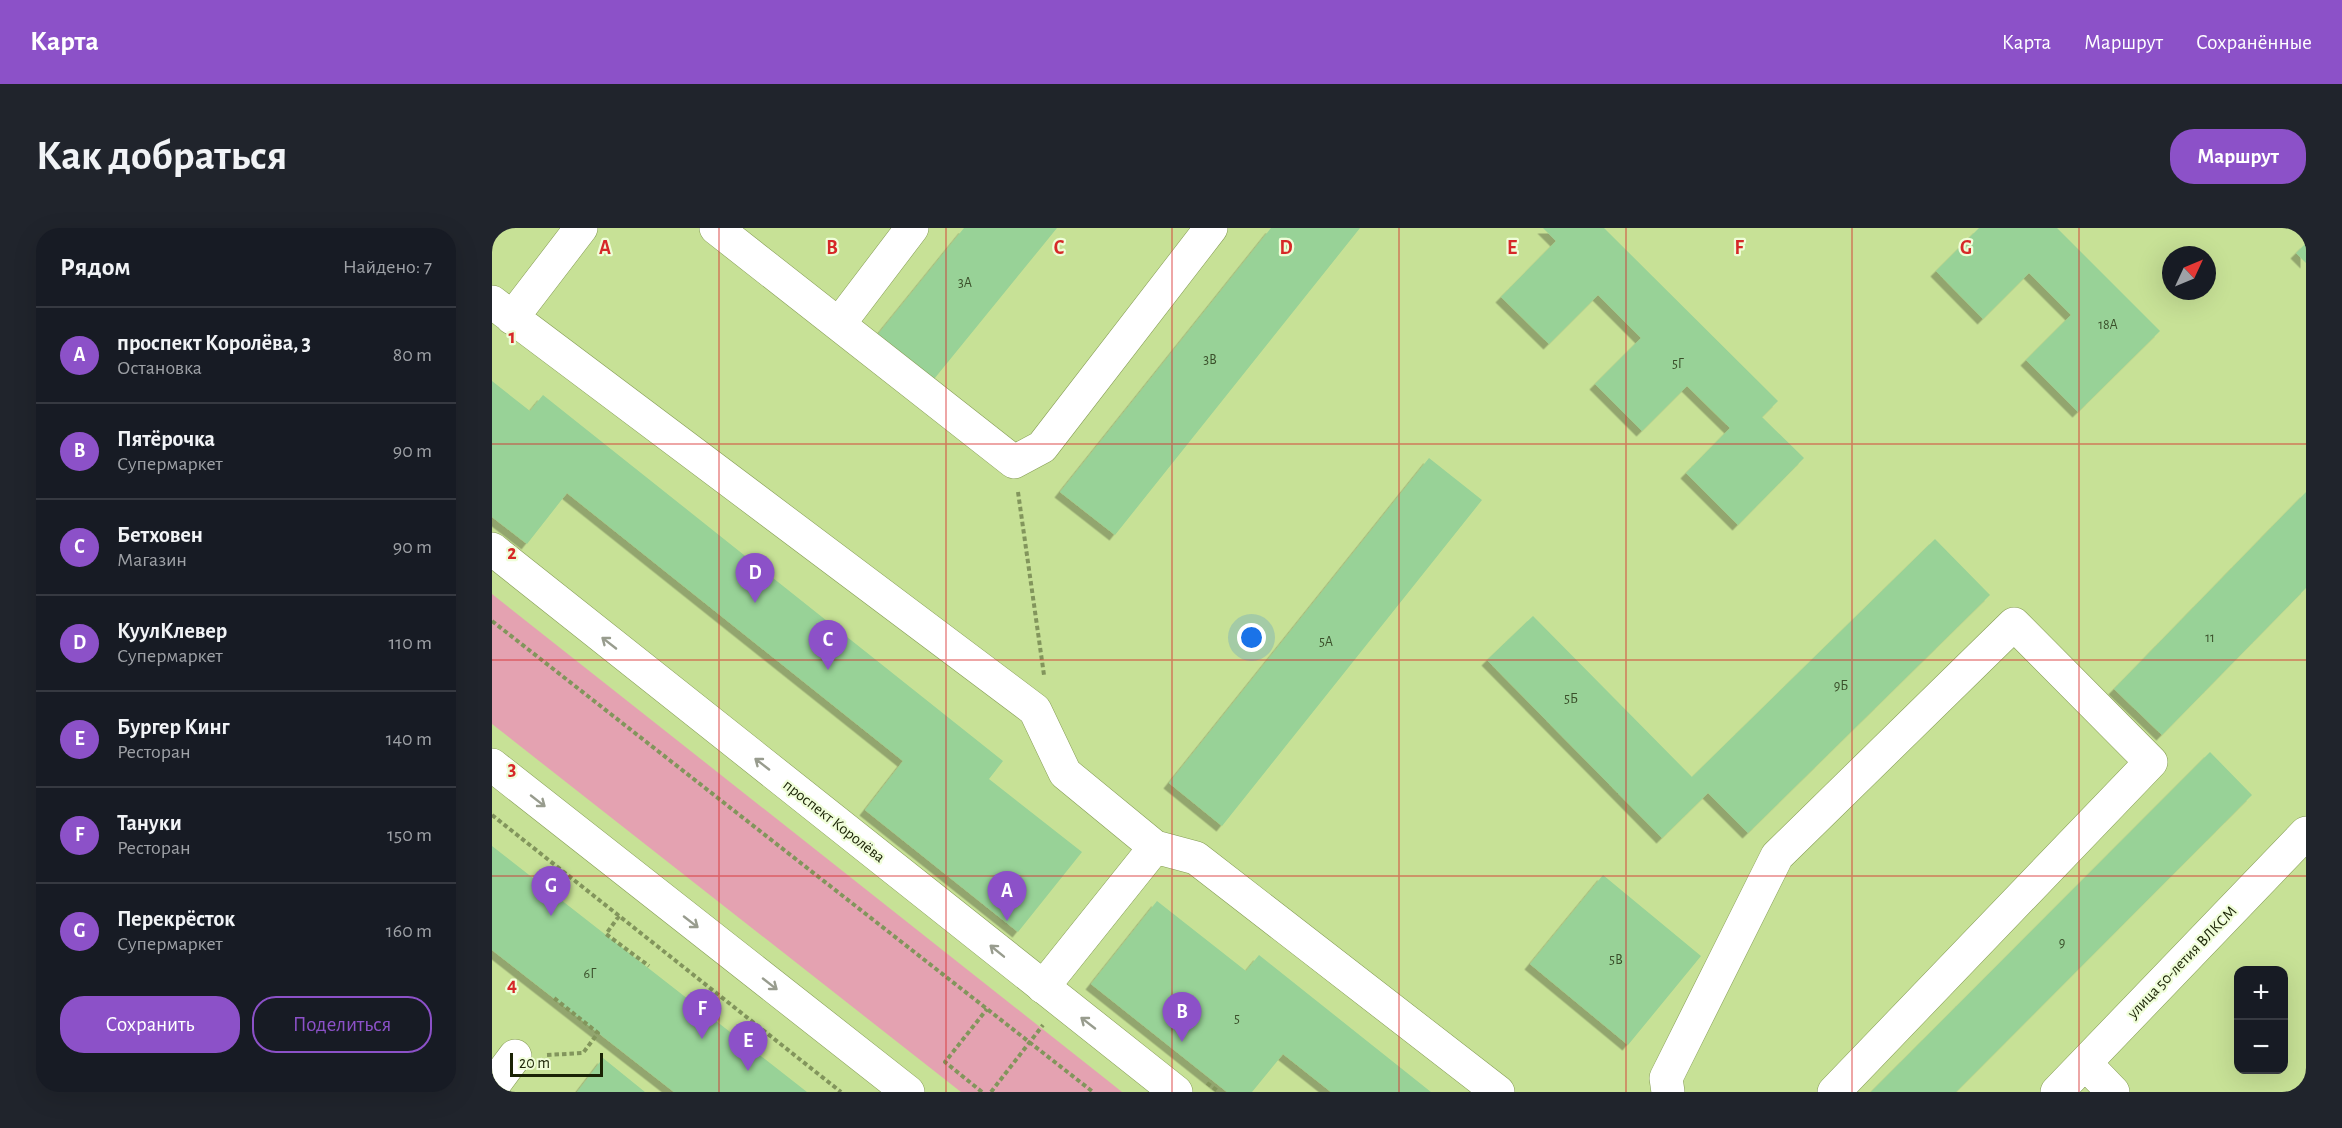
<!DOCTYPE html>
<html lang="ru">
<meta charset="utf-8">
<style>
body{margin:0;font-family:"Alegreya Sans",sans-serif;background:#20242c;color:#f1f3f6}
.controls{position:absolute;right:18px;bottom:18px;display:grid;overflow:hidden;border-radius:12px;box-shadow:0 6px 24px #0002}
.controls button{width:54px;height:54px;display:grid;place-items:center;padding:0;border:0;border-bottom:2px solid #363941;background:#171b24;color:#f1f3f6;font:30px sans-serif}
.compass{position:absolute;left:1670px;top:18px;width:54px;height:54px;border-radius:50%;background:#171b24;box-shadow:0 6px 24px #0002;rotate:46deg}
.scale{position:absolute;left:18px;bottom:15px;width:93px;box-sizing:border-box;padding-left:6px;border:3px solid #1a2305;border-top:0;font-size:16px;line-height:21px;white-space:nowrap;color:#1a2305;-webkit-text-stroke:4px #effdd8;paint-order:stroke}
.you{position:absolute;left:760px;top:410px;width:21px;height:21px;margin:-15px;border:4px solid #fff;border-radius:50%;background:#1a73e8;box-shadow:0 0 0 9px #1a73e833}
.badge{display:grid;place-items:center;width:39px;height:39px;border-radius:50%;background:#8c51c8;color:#fff;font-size:20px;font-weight:700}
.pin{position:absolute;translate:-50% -50px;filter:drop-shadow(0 2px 3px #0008)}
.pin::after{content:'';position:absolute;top:32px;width:21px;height:18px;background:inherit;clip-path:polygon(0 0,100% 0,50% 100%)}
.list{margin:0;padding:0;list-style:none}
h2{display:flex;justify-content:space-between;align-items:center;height:78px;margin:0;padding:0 24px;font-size:26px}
h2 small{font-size:20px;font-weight:400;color:#9ea1a6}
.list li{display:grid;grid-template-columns:39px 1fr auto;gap:18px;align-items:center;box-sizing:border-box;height:96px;padding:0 24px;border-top:2px solid #363941}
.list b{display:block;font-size:22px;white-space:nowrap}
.list p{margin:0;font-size:20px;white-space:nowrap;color:#9ea1a6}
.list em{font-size:20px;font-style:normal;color:#9ea1a6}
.actions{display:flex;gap:12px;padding:18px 24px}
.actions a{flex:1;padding:14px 0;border:2px solid #8c51c8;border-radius:24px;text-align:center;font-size:21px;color:#8c51c8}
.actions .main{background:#8c51c8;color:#fff}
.map{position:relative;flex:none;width:1814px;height:864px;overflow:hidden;border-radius:24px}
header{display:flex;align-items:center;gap:36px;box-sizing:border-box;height:84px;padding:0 30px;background:#8c51c8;color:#fff}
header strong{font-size:28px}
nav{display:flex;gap:33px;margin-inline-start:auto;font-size:21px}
.intro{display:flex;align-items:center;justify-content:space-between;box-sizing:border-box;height:144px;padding:0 36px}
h1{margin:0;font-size:42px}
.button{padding:15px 27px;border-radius:24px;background:#8c51c8;color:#fff;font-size:21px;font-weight:700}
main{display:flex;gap:36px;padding:0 36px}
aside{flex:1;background:#171b24;border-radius:24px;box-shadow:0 6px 24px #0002}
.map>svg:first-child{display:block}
</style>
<header>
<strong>Карта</strong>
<nav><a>Карта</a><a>Маршрут</a><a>Сохранённые</a></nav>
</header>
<div class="intro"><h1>Как добраться</h1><a class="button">Маршрут</a></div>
<main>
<aside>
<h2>Рядом<small>Найдено: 7</small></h2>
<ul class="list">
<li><span class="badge">A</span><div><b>проспект Королёва, 3</b><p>Остановка</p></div><em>80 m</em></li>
<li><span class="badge">B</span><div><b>Пятёрочка</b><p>Супермаркет</p></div><em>90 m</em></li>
<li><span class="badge">C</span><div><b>Бетховен</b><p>Магазин</p></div><em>90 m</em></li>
<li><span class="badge">D</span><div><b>КуулКлевер</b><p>Супермаркет</p></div><em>110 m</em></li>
<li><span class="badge">E</span><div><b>Бургер Кинг</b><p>Ресторан</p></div><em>140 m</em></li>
<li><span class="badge">F</span><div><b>Тануки</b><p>Ресторан</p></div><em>150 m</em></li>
<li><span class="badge">G</span><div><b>Перекрёсток</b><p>Супермаркет</p></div><em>160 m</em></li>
</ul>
<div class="actions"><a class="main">Сохранить</a><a>Поделиться</a></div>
</aside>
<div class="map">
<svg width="1814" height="864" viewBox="0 0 1814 864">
<defs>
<filter id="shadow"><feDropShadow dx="-5.5" dy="5.5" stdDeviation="0" flood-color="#0004"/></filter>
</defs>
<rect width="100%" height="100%" fill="#c7e196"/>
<path fill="#e4a2b1" d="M0,366l615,486 15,12h-161l-469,-368z"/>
<path fill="#98d297" filter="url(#shadow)" d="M472,0h93l-127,156 -56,-45z
M779,0h89l-245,307 -55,-43z
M1051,0h61l174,173 -16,16 42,41 -66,67 -52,-52 44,-45 -43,-42 -45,45 -47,-47 46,-46 -43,-43 -49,49 -48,-47 55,-56z
M1487,0h78l103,103 -82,81 -52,-52 45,-45 -42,-42 -46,46 -47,-48z
M1814,15v20l-10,-10z
M0,153l38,30 13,-16 460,366 -14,18 93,73 -64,80 -153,-122 38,-49 -336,-268 -40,51 -35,-27z
M937,230l53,42 -260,326 -53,-43z
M1814,264v96l-144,147 -48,-46z
M1443,311l55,56 -242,238 -40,-40 -46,45 -175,-178 46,-44 159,161z
M1718,524l42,43 -296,297h-85z
M0,618l315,246h-133l-182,-142z
M1111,647l98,81 -73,89 -98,-81z
M665,673l89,70 13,-16 172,137h-100l-48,-38 -31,38h-25l-136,-108z
M111,830l42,34h-68z"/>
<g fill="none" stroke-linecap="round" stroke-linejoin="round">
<g stroke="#859c54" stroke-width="34">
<path id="minor" d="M224,0l298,234 28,-15 169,-219
M0,74l543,408 30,63 90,74 41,11 302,234
M20,90l69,-90
M347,96l73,-96
M551,759l112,-140
M1593,835l28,29
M0,859l23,-31
M1176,864l-2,-14 111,-222 237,-232 137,138 -317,330
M1565,864l249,-259"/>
</g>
<g stroke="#859c54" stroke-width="34">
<path id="major" d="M0,321l684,543
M0,537l416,327"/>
</g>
<path stroke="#82955c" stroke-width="4" stroke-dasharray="4.5 3" stroke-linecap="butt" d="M526,264l26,183
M0,393l601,471
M0,587l349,277
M127,688l-13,18 43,32
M55,827l36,-2 15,-20 -44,-35
M715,855l12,9
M490,864l-37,-30 42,-53
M499,864l52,-67"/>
<use href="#minor" stroke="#fff" stroke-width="33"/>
<use href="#major" stroke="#fff" stroke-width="33"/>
</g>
<defs><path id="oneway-shaft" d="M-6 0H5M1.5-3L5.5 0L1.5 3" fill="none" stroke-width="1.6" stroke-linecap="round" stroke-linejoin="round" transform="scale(1.5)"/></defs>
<g stroke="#989c8e">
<use href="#oneway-shaft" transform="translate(117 415) rotate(-142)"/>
<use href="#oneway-shaft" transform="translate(270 536) rotate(-142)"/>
<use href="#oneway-shaft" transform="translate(46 573) rotate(38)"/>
<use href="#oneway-shaft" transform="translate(199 694) rotate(38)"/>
<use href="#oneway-shaft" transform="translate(505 723) rotate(-141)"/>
<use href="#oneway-shaft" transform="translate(278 756) rotate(38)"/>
<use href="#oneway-shaft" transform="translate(596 795) rotate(-142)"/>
</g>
<path fill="none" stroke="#d62828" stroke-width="1.5" stroke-opacity="0.55" d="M227,0v864M454,0v864M680,0v864M907,0v864M1134,0v864M1360,0v864M1587,0v864M0,216h1814M0,432h1814M0,648h1814"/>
<g text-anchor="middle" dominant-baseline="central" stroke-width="4.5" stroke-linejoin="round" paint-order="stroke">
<g font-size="14" fill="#3a4f2a">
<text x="473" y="55">3А</text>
<text x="1616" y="97">18А</text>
<text x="718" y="132">3В</text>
<text x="1186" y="136">5Г</text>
<text x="1718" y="410">11</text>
<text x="834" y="414">5А</text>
<text x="1349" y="458">9Б</text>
<text x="1079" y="471">5Б</text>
<text x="1570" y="715">9</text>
<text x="1124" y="732">5В</text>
<text x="98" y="746">6Г</text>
<text x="745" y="791">5</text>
</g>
<g font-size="16" fill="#1a2305" stroke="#effdd8">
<text transform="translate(342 593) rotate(38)">проспект Королёва</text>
<text transform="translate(1690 734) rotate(-46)">улица 50-летия ВЛКСМ</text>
</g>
</g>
<g font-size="20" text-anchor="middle" font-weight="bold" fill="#d62828" stroke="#effdd8" stroke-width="4.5" stroke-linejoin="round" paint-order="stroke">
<text x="113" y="26">A</text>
<text x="340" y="26">B</text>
<text x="567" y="26">C</text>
<text x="794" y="26">D</text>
<text x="1020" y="26">E</text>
<text x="1247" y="26">F</text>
<text x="1474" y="26">G</text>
<text x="20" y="115">1</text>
<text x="20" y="331">2</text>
<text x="20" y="547">3</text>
<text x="20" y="763">4</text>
</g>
</svg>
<div class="controls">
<button>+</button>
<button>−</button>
</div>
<svg class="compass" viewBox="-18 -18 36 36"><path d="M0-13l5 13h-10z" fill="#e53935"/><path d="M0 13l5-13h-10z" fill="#9ea1a6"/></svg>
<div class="scale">20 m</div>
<div class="you"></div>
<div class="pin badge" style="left:515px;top:693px">A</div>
<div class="pin badge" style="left:690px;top:814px">B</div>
<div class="pin badge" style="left:336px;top:442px">C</div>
<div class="pin badge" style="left:263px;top:375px">D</div>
<div class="pin badge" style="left:256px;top:843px">E</div>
<div class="pin badge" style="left:210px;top:811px">F</div>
<div class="pin badge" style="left:59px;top:688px">G</div>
</div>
</main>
